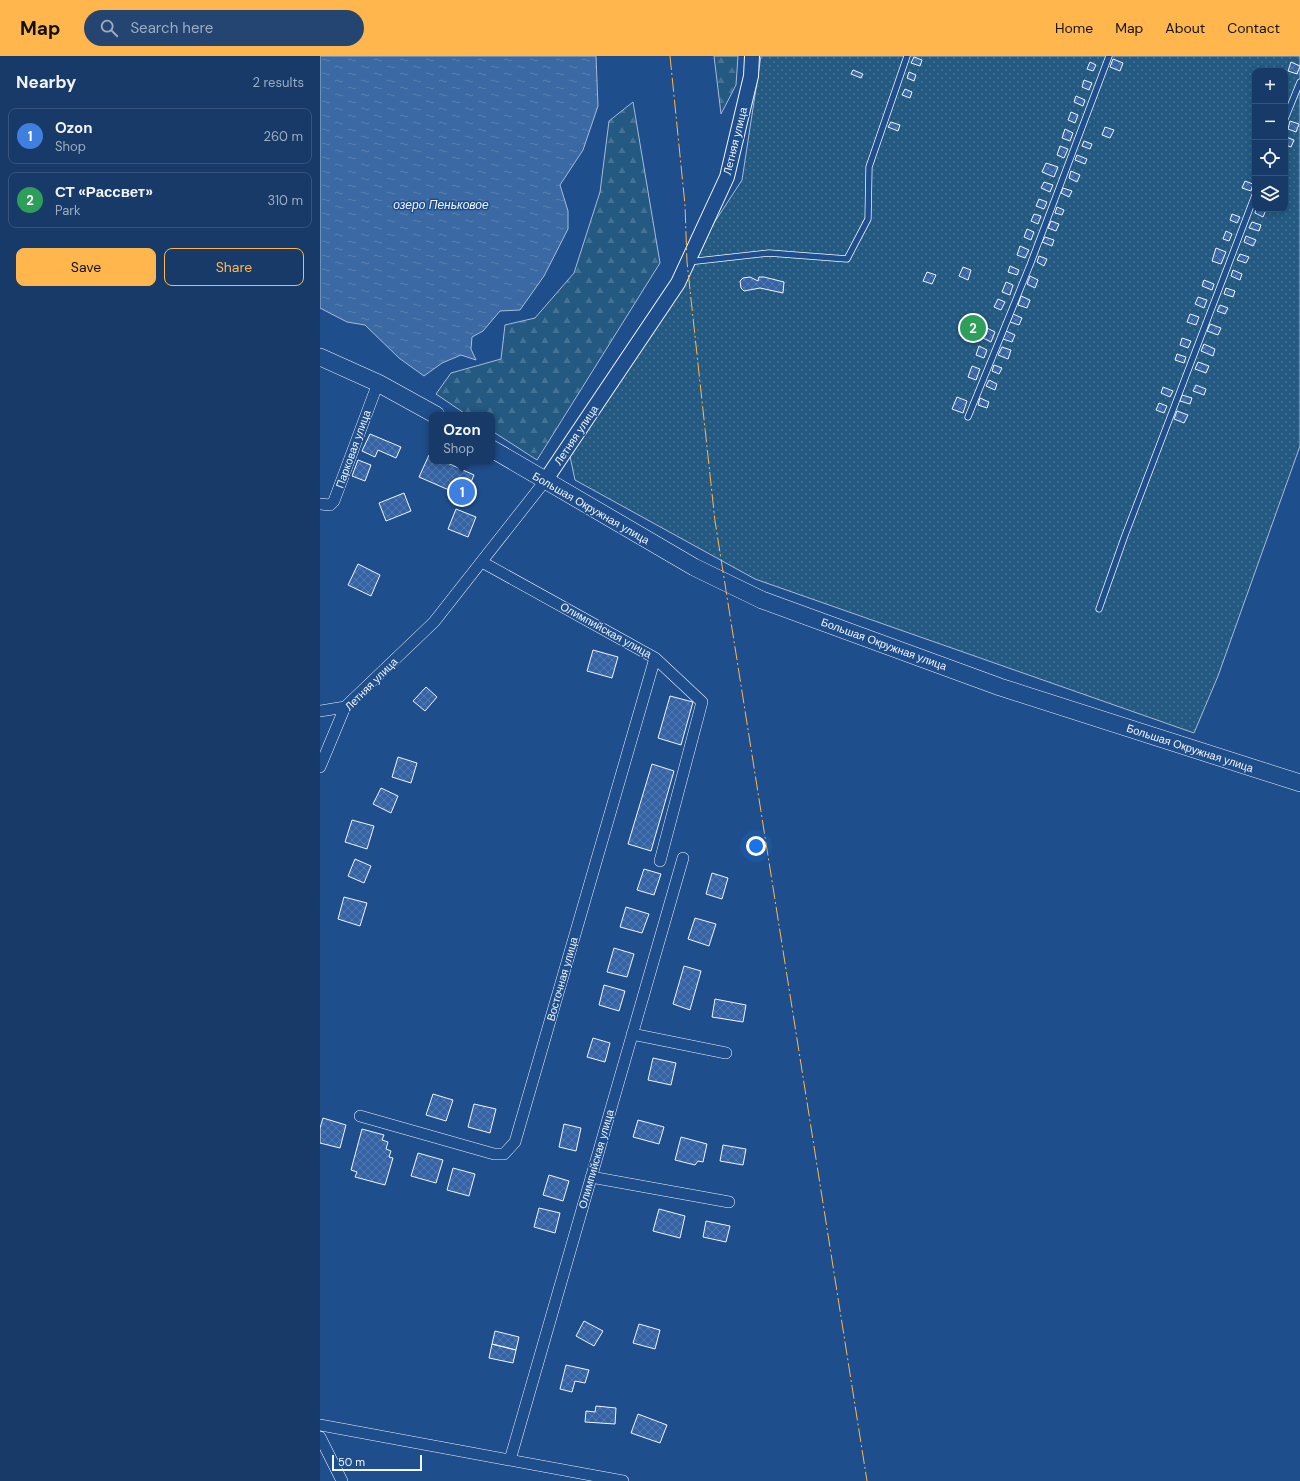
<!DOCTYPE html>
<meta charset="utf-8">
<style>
body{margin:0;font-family:"DM Sans",sans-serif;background:#244571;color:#f1f3f6}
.controls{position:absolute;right:12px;top:12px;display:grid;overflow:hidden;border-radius:8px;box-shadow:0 2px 6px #0003}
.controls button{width:36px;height:36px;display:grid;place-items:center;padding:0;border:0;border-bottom:1px solid #36547d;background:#173a69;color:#f1f3f6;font:20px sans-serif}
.scale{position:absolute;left:12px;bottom:10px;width:90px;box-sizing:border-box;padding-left:4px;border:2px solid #f2f6ff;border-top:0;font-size:11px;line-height:14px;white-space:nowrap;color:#f2f6ff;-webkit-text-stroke:3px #1f4e8c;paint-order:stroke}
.you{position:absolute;left:436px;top:790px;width:14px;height:14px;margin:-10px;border:3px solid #fff;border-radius:50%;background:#1a73e8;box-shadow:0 0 0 6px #1a73e833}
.badge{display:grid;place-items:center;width:26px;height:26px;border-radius:50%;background:#ffb74d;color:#fff;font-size:13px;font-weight:700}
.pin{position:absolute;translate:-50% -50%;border:2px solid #fff;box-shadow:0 1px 4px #0006}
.popup{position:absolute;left:109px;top:356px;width:66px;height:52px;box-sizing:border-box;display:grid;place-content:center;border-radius:8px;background:#173a69;filter:drop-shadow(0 1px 3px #0005);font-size:13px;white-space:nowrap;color:#9eadc0}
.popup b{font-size:15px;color:#f1f3f6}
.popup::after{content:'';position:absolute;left:50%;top:100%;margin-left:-8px;border:8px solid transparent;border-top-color:#173a69}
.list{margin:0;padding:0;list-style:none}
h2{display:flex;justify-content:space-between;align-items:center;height:52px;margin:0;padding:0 16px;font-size:17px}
h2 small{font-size:13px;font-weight:400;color:#9eadc0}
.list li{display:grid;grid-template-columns:26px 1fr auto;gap:12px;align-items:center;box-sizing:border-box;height:56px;margin:0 8px 8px;padding:0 8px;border:1px solid #36547d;border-radius:8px}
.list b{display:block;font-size:15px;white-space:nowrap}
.list p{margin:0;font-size:13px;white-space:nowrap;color:#9eadc0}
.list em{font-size:13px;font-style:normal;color:#9eadc0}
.actions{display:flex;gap:8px;padding:12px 16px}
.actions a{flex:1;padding:9px 0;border:1px solid #ffb74d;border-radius:8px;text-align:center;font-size:14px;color:#ffb74d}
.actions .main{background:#ffb74d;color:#111}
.icon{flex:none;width:22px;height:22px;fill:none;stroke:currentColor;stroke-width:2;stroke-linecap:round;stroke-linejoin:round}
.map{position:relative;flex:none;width:980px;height:1425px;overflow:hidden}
header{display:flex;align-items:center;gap:24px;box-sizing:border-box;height:56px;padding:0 20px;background:#ffb74d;color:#111}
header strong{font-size:19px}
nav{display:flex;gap:22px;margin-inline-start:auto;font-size:14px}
.search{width:280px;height:36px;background:#244571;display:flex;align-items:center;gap:10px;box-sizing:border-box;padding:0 14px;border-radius:22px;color:#9eadc0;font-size:15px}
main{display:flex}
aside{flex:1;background:#173a69}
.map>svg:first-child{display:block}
</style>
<header>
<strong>Map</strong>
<div class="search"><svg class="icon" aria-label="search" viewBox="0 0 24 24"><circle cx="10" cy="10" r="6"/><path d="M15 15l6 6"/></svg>Search here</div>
<nav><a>Home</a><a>Map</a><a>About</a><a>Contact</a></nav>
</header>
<main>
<aside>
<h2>Nearby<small>2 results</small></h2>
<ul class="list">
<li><span class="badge" style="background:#3f7fe0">1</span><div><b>Ozon</b><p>Shop</p></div><em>260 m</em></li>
<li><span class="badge" style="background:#2e9e5b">2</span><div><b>СТ «Рассвет»</b><p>Park</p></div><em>310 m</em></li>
</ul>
<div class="actions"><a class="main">Save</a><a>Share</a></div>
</aside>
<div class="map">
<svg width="980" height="1425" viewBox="0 0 980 1425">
<defs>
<pattern id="forest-firs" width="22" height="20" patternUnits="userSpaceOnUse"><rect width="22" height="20" fill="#245a82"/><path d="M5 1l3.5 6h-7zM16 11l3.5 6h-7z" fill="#447295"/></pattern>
<pattern id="garden-dots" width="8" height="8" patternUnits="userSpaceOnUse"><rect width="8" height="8" fill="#245a82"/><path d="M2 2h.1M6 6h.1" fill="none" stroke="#447295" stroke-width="1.8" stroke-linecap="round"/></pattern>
<pattern id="water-ripples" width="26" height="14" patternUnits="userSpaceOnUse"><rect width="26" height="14" fill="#3b69a3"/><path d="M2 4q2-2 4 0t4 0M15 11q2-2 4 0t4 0" fill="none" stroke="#587fb1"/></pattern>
<pattern id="building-cross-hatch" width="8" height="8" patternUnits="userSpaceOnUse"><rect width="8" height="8" fill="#3563a3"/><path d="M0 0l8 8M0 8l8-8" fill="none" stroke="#537ab1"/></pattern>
</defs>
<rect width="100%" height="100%" fill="#1f4e8c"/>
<path fill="url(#forest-firs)" stroke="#a8bbd7" d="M394,0h24l-2,29 -15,29z
M313,46l27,161 -123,197 -45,-29v-16h-25l-31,-21 15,-21 50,-14 4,-34 30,-7 39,-45 26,-81 9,-71z"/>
<path fill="url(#garden-dots)" stroke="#a8bbd7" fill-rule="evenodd" d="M441,0h539v390l-82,230 -24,57 -439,-154 -180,-99 -7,-33 174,-267zM935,15h30v138h-30z"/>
<path fill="url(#water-ripples)" stroke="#a8bbd7" d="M0,0h276l2,50 -15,44 -23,35 8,26v18l-24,47 -24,34 -20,1 -17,20 -11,6 -1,12 5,11 -15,-5 -19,8 -18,13 -25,-18 -34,-33 -18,-3 -27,-14z"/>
<path fill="url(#building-cross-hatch)" stroke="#f2f6ff" d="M594,1l8,3 -2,6 -9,-3z
M793,3l10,4 -3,8 -10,-4z
M770,6l6,3 -3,6 -6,-2z
M971,6l9,4 -3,8 -9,-3z
M533,14l10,4 -2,4 -10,-4z
M589,16l7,3 -2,6 -7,-3z
M764,24l8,3 -3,7 -7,-3z
M585,33l7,3 -2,6 -8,-3z
M756,40l9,4 -2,6 -9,-4z
M751,56l7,3 -3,8 -7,-3z
M970,65l9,3 -3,8 -8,-3z
M571,66l9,3 -2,6 -10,-4z
M785,71l9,3 -4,8 -8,-3z
M745,73l8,4 -3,8 -8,-3z
M966,81l8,3 -3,7 -6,-2z
M764,85l8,3 -2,5 -8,-3z
M740,90l8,3 -4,9 -7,-3z
M757,99l10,4 -2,5 -10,-4z
M726,107l12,4 -4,10 -12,-5z
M751,115l9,4 -3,7 -8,-4z
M925,125l8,3 -2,7 -9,-3z
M724,126l9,3 -3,7 -9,-4z
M743,132l9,3 -3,6 -8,-4z
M719,143l8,3 -3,7 -8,-3z
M737,151l7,3 -2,5 -7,-2z
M936,153l10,1 -3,7 -8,-4z
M714,158l7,2 -3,8 -7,-3z
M912,158l8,3 -3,6 -7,-3z
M731,165l8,3 -3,7 -8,-3z
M932,166l9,3 -2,6 -10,-3z
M707,173l7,3 -3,8 -7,-3z
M906,175l6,3 -3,7 -6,-2z
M926,180l10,4 -3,6 -9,-4z
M725,181l9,3 -2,6 -10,-4z
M700,190l9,4 -4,8 -8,-3z
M896,192l10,4 -5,12 -9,-3z
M920,198l9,3 -3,6 -9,-3z
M719,200l8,3 -3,7 -7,-4z
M690,210l9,4 -2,5 -9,-3z
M643,211l8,3 -3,10 -9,-4z
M913,214l9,4 -2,6 -9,-4z
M607,216l9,3 -4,9 -9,-3z
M710,220l8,4 -3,8 -8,-4z
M430,221l8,4 1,-4h5l20,5 -1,11 -23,-5 -16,3 -3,-3 -1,-7 3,-3z
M884,224l10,4 -2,6 -10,-4z
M686,226l7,3 -3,10 -8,-3z
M906,232l9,3 -2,6 -9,-3z
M701,240l9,4 -3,8 -9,-3z
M878,241l9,3 -3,8 -9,-4z
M678,243l7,3 -4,8 -7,-3z
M900,249l8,3 -3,6 -8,-3z
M693,258l9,4 -3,7 -9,-3z
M870,258l9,3 -3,8 -9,-3z
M890,268l11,4 -3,7 -11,-4z
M667,272l8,4 -4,10 -8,-4z
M686,275l9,4 -3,7 -9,-3z
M862,282l9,3 -3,7 -8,-3z
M884,288l11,5 -2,7 -12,-5z
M659,290l8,4 -3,8 -8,-3z
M682,291l9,3 -3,9 -10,-4z
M857,298l9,3 -2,6 -9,-3z
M878,306l11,4 -3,7 -11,-4z
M674,309l8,3 -3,6 -7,-3z
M652,310l8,3 -4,11 -8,-3z
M669,324l8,4 -2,6 -9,-4z
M876,329l10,4 -2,6 -11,-4z
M843,331l10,4 -3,6 -9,-4z
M862,339l10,3 -2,6 -10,-3z
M637,341l10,4 -4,12 -11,-4z
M660,342l9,4 -2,6 -9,-3z
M839,347l8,3 -3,7 -8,-3z
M857,355l11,4 -4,8 -10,-4z
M50,378l31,13 -5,11 -18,-8 -3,7 -13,-6z
M109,399l3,1v5h11l31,14 -9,22 -46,-20z
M38,404l13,5 -6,16 -13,-5z
M84,437l7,18 -25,10 -7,-18z
M136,453l20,8 -8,20 -20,-8z
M38,508l22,11 -9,21 -23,-11z
M273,594l25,7 -6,21 -25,-7z
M106,631l11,10 -12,14 -12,-10z
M350,640l23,6 -12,43 -23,-7z
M78,701l19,6 -6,20 -19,-6z
M332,708l22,7 -23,80 -23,-7z
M61,732l17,8 -7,17 -18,-9z
M32,764l22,6 -7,23 -22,-7z
M35,803l16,7 -7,17 -16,-7z
M324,813l17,5 -7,21 -17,-5z
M392,817l16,5 -6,21 -16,-5z
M24,841l23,6 -7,23 -22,-7z
M306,851l23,7 -7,19 -22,-6z
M375,862l21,6 -7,22 -21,-7z
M294,892l20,6 -7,23 -20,-5z
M364,910l17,5 -11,39 -17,-6z
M284,929l21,6 -6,20 -20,-6z
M395,943l31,6 -3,17 -31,-5z
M273,982l17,5 -5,19 -18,-5z
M333,1002l23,5 -5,22 -23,-5z
M113,1038l20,6 -7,21 -20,-6z
M154,1048l22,5 -6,24 -22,-6z
M3,1062l23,7 -6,23 -20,-5v-15z
M318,1064l26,7 -5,17 -26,-7z
M244,1068l17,4 -5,23 -17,-4z
M42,1073l22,6 -2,5 6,2 -2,7 5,2 -2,6 4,1 -8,27 -30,-8 2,-5 -6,-2z
M361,1081l26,7 -4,18 -5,-1 -3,4 -20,-5z
M403,1089l23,4 -3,16 -23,-4z
M98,1097l25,7 -7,23 -25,-7z
M133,1112l22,6 -6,22 -22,-6z
M229,1119l20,6 -6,20 -20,-6z
M219,1152l21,5 -5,20 -21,-6z
M339,1153l26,7 -5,22 -27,-7z
M386,1165l24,5 -4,16 -23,-5z
M264,1265l19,10 -9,15 -18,-10z
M319,1268l21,6 -5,19 -22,-6z
M175,1275l24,6 -3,13 -24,-6z
M172,1288l24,6 -3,13 -24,-5z
M246,1309l23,5 -4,13 -10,-2 -3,11 -12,-3z
M276,1350l20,2 -1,16 -30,-2 1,-11 9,1z
M318,1358l29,11 -7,18 -29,-10z"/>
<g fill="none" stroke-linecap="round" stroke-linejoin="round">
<g stroke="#f2f6ff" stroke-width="7">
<path id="service" d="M965,63l15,-37
M368,206l81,-9 78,6 21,-40 1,-52 38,-111
M648,361l62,-152 79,-209
M779,553l25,-71 131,-343"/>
</g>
<g stroke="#f2f6ff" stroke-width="12">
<path id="minor" d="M0,448l10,1 4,-4 44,-118
M162,506l173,96 47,44 -42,159
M0,655l25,-4
M0,711l25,-60 89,-85 111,-141
M312,978l94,19
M40,1060l134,38h10l11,-12 140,-484
M271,1121l138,25
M0,1369l303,56
M0,1381l22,44
M190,1404l173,-602"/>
</g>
<g stroke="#f2f6ff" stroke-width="16">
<path id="tertiary" d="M225,425l133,-198 49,-106 24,-101 1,-20"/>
</g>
<g stroke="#f2f6ff" stroke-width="18">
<path id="primary" d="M0,301l58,26 58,32
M172,393l202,118 68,33 238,87 300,96"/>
</g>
<use href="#service" stroke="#1f4e8c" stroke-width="5.5"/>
<use href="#minor" stroke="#1f4e8c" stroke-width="11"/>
<use href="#tertiary" stroke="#1f4e8c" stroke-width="14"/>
<use href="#primary" stroke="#1f4e8c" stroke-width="17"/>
<path stroke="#ffb74d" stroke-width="1" stroke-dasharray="14 3 2 3" stroke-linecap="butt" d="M350,0l15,149 2,57 28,259 152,960"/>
</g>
<g text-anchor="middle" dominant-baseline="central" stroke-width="3" stroke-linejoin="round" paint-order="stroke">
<g font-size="11" fill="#f2f6ff" stroke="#1f4e8c">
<text transform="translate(415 85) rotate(-76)">Летняя улица</text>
<text transform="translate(256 379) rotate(-56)">Летняя улица</text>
<text transform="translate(33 393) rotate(-70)">Парковая улица</text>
<text transform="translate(271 452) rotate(30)">Большая Окружная улица</text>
<text transform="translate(286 574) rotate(29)">Олимпийская улица</text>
<text transform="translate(564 588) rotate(20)">Большая Окружная улица</text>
<text transform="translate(51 628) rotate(-45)">Летняя улица</text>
<text transform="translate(870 692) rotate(18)">Большая Окружная улица</text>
<text transform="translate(242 923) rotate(-74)">Восточная улица</text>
<text transform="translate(276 1103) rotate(-74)">Олимпийская улица</text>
</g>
<g font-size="12" font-style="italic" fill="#f2f6ff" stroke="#1f4e8c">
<text x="121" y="149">озеро Пеньковое</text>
</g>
</g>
</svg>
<div class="controls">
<button>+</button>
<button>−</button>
<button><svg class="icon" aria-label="locate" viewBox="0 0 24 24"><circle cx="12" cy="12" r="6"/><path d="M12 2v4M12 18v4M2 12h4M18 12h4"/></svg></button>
<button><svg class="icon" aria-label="layers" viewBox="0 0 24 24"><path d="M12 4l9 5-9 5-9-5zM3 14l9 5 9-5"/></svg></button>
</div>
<div class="scale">50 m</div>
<div class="you"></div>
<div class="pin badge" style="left:142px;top:436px;background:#3f7fe0">1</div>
<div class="popup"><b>Ozon</b>Shop</div>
<div class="pin badge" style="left:653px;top:272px;background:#2e9e5b">2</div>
</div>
</main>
